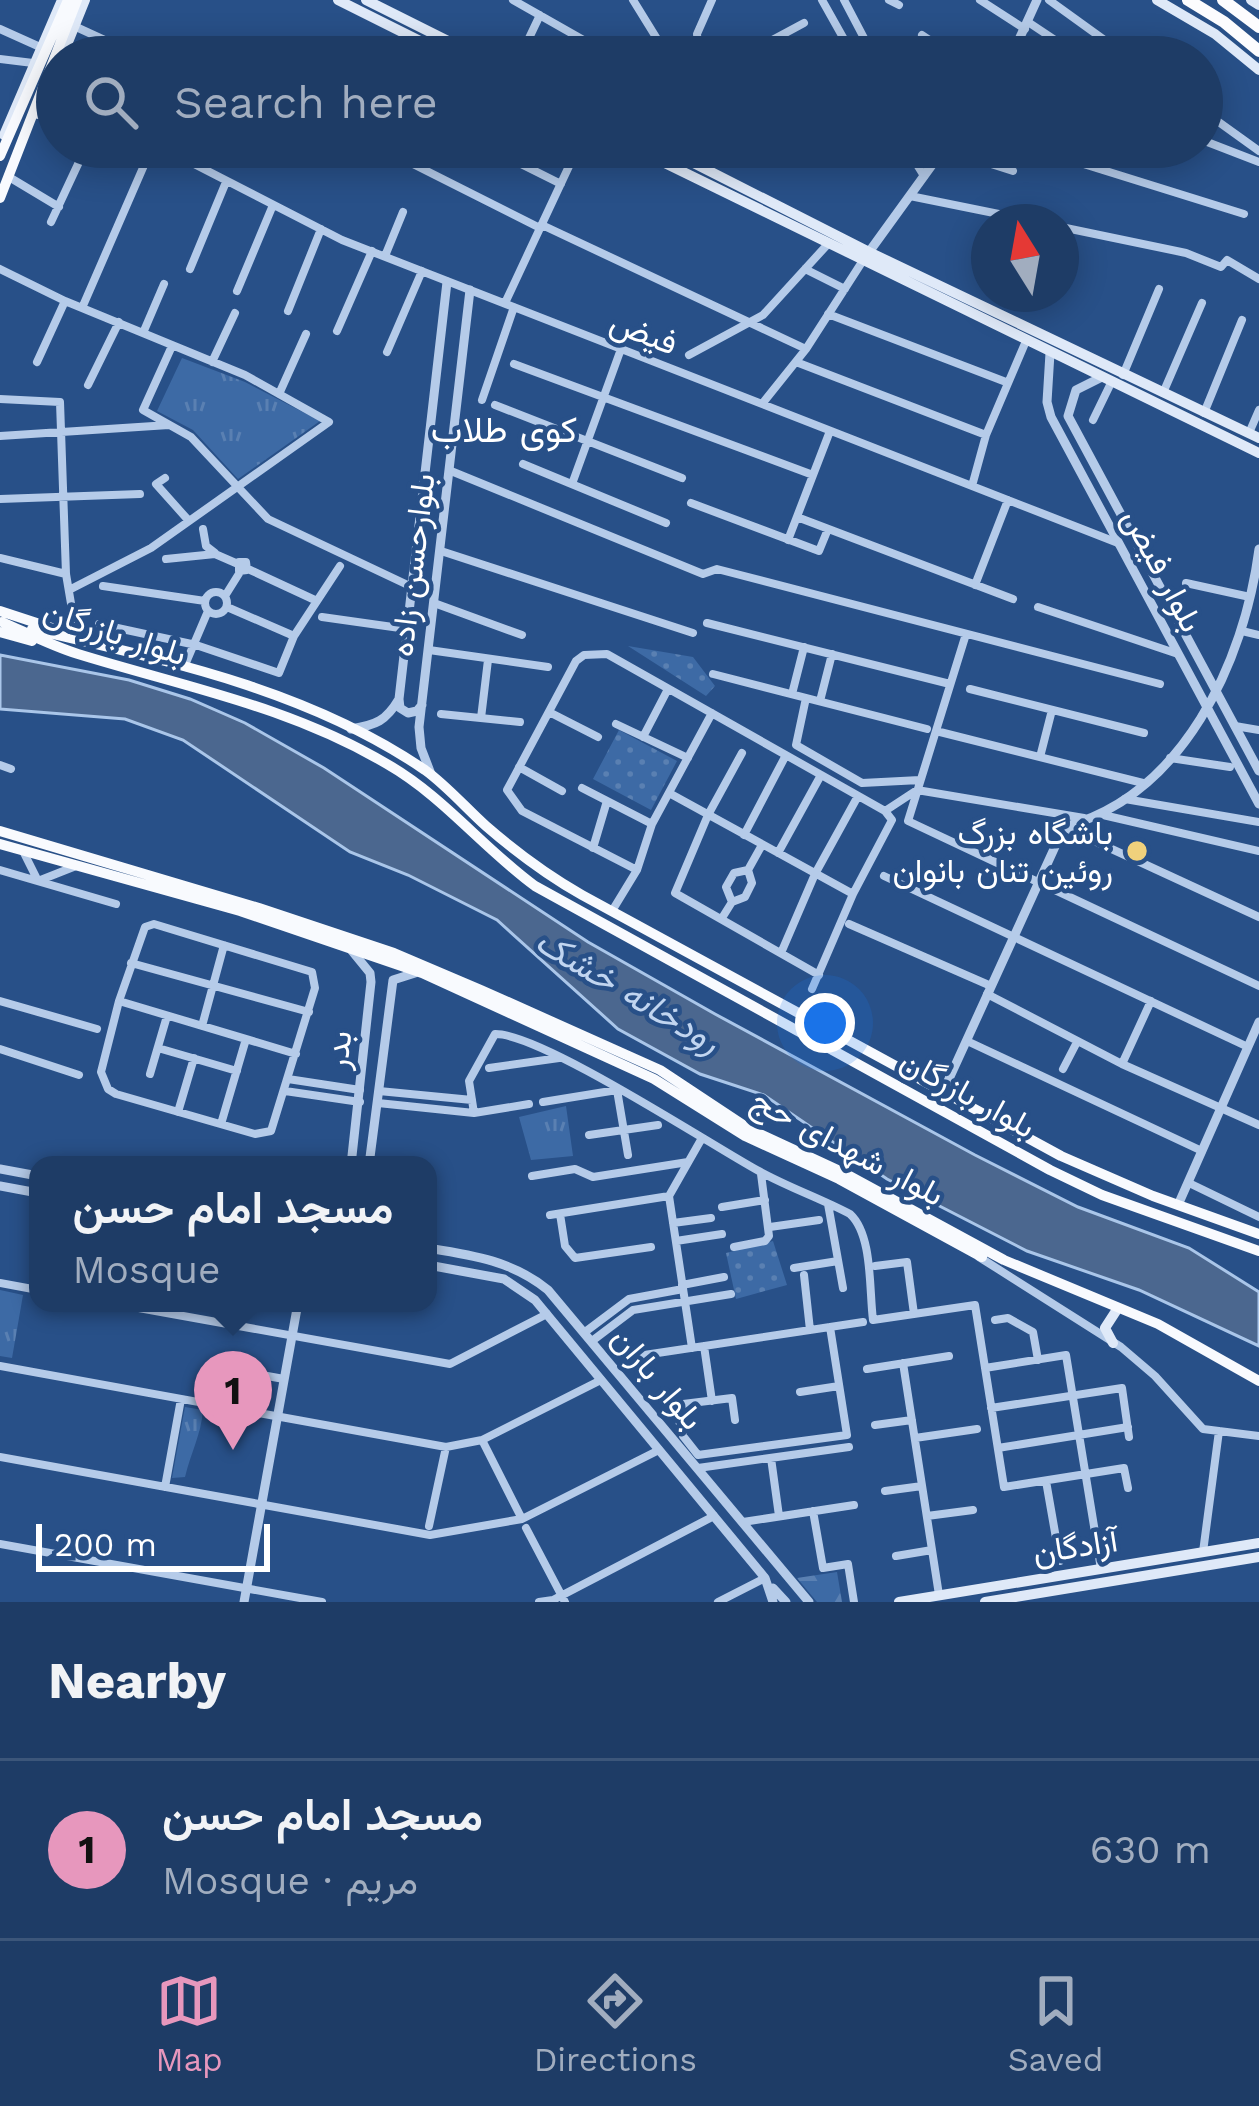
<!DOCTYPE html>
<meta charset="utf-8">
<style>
body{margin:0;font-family:"Work Sans",Vazirmatn,sans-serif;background:#2b476f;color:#f1f3f6}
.compass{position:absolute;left:971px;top:204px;width:108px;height:108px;border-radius:50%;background:#1e3c66;box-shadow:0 6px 30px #0003;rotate:349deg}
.scale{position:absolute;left:36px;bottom:30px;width:234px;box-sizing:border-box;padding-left:12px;border:6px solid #fff;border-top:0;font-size:33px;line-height:42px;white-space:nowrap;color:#fff;-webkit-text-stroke:9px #285088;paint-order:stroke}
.you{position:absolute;left:825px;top:1023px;width:42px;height:42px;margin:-30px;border:9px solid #fff;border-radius:50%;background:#1a73e8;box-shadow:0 0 0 18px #1a73e833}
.badge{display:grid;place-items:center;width:78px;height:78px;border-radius:50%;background:#e797bd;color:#111;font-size:39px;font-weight:700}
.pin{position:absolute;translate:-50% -99px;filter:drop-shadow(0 3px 6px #0008)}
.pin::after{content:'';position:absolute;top:63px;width:42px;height:36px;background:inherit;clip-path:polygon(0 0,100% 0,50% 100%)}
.popup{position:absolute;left:29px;top:1156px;width:408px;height:156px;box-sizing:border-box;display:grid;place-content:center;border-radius:24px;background:#1e3c66;filter:drop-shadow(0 3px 9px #0005);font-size:39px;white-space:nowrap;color:#a1adbf}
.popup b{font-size:45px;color:#f1f3f6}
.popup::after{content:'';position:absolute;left:50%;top:100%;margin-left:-24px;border:24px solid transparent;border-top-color:#1e3c66}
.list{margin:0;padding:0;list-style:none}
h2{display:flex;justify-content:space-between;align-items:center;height:156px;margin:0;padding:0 48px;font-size:51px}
h2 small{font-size:39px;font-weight:400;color:#a1adbf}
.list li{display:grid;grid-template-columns:78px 1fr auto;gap:36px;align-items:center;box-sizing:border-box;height:180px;padding:0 48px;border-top:3px solid #3c567a}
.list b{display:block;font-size:45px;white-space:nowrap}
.list p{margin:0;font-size:39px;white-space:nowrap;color:#a1adbf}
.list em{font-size:39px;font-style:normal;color:#a1adbf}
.icon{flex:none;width:66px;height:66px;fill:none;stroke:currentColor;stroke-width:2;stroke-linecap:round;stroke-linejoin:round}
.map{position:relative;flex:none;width:1259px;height:1602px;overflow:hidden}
.search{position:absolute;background:#1e3c66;box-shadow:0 6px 30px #0003;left:36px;right:36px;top:36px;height:132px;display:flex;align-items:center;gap:30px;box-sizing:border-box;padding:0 42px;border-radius:66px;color:#a1adbf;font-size:45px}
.sheet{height:336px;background:#1e3c66}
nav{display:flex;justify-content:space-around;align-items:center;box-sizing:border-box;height:168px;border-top:3px solid #3c567a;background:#1e3c66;font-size:33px;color:#a1adbf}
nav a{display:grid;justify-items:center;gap:6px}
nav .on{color:#e797bd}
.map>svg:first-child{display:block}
</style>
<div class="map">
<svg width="1259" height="1602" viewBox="0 0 1259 1602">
<defs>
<pattern id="grass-dots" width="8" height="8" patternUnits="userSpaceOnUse" patternTransform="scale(3)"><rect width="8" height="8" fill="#3d6aa5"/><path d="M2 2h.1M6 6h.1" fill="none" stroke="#5a80b2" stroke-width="1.8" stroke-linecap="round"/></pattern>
<pattern id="forest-firs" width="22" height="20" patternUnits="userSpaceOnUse" patternTransform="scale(3)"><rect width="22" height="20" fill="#3d6aa5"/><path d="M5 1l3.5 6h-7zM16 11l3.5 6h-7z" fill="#5a80b2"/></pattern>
<pattern id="park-tufts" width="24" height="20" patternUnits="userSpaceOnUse" patternTransform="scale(3)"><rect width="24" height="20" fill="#3d6aa5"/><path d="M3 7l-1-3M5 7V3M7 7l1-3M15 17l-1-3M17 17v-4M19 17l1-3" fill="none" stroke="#5a80b2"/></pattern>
</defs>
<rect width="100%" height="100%" fill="#285088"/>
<path fill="url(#grass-dots)" d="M628,646l65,11 22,29 -9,10z
M619,730l58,31 -26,49 -58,-31z
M773,1241l14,44 -51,14 -10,-46z"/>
<path fill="url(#forest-firs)" d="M837,1572l5,30h-25l-20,-24z"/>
<path fill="url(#park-tufts)" d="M182,358l63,24 75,39 -82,58 -45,-49 -36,-19z
M566,1106l7,50 -42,4 -12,-43z
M0,1290l23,5 -11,63 -12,-2z
M185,1407l18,3c-2,25 -12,42 -18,67l-13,1z"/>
<path fill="#4b678f" stroke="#aac6e9" stroke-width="3" d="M0,655l129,25 61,19 55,24 79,45 264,174 127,72 260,141 103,52 111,41 70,44v54l-120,-56 -112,-39 -140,-72 -123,-84 -64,-21 -82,-45 -121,-109 -89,-45 -58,-23 -167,-112 -58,-21 -125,-10z"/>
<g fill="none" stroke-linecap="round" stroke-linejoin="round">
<path stroke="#b5cbe9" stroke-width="8" d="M513,0l88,50
M633,0l34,55
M822,0l32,57
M844,0l30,57
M889,0l10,5
M980,0l45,29
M1049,0l79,57
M1028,22l39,26
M74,26l50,23
M0,29l40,18
M922,35l33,22
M520,57l20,-42
M699,57l-2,-23 15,-34
M741,57l63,-34
M0,59l33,4
M1202,110l57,41
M1202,140l57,22
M161,147l181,93 776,303
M487,147l74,37
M906,147l18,29
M938,147l75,24
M1029,147l215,67
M405,160l135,68
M9,177l50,30
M910,196l128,26
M51,222l35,-75
M542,225l264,124
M1061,227l125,26 35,14 6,-7 32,19
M385,256l18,-44
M0,269l65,32 180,74 84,47 -178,126 -82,42
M190,269l36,-87
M805,269l40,20
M237,291l36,-86
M505,303l73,-156
M82,308l70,-161
M288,311l33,-82
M828,314l178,68
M337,331l35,-80
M143,333l21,-49
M172,346l-29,64 48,27 77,82 144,68
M387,352l35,-81
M689,355l74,-40 64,-70
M37,362l28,-61
M212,362l23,-49
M796,362l190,73
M514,364l299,111
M1123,375l36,-86
M88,385l31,-63
M1163,393l39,-90
M279,394l27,-60
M0,399l60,3 6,172 11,65
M482,400l32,-93
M762,404l44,-55 56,-87
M495,405l187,73
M1204,413l38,-93
M1093,420l18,-37
M1249,433l10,-23
M0,436l169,-11
M523,464l143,59
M451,471l252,103 14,-5 443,115
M165,478l-9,6 33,37
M572,484l49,-135
M972,486l14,-51 40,-94
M0,499l140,-5
M691,503l128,48 9,-22
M797,517l216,82
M203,529l3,17 9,7
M788,540l42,-109
M441,551l252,82
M0,558l66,16
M166,559l49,-5 23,10
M239,562h7l1,8 -8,1z
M248,569l69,32
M1186,583l64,14
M975,585l33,-85
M103,586l102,15
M205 603a11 11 0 1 1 22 0a11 11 0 1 1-22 0Z
M225,596l15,-24
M434,603l88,32
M227,607l67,29
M1038,607l140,47
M322,617l85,12
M707,623l243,61
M99,624l97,21 83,28 15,-37 46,-70
M1242,631l17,4
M966,634l-58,187 351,165
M429,650l119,17
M185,665l23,-54
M713,674l214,55
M970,689l174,44
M792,694l12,-47
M806,698l-10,47 66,38 58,-3
M820,701l12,-47
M549,712l49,25
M441,714l79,8
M481,718l7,-58
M616,724l72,34
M1235,726l24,4
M936,731l207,52
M643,737l25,-48
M742,753l-34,62 -33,78 144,82
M1040,757l12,-47
M1170,758l60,9
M0,765l11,4
M519,767l43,24
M582,788l70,36
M669,793l184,101
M1125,799l134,23
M1103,815l156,36
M1064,827l195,90
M744,835l42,-80
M593,848l14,-47
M23,851l15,30 38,-15
M778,853l43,-78
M0,870l116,34
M637,870l-115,-59 -15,-21 69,-129 8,-6 23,-1 278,157 32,-21 167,28
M884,876l364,171
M732,902l-6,-15 8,-14 14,-3 14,-25
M612,911l25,-41 15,-46 60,-111
M722,918l10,-16 13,-5 7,-14 -4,-13
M154,924l158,48 3,16 -44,143 -16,3 -139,-40 -8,-5 -7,-17 18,-71 26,-74z
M849,924l142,62
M781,953l34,-79 43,-78
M131,963l178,49
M812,989l41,-95 39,-74 -7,-9
M987,994l135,70 137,61
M0,1001l97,28
M119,1001l177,53
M202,1026l22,-81
M967,1041l235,110
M158,1048l79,23
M0,1049l79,26
M1122,1064l29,-63
M489,1068l70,-10
M1063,1069l14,-27
M150,1074l17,-58
M288,1079l72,11
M285,1091l75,11
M379,1091l93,9
M543,1102l74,-12 11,65
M378,1103l96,10
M529,1104l-55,9 -5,-32 26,-47c45,-1 213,109 262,136 30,17 63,28 93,44 23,21 19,76 23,106l102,-15 29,182 120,-19 4,20
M178,1112l16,-54
M221,1124l25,-85
M589,1135l69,-10
M532,1176l43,-7 18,8 95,-15
M1189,1183l70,34
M828,1204l15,84
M722,1207l43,-7
M560,1214l5,32 10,12 76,-11
M550,1215l119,-19
M673,1223l38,-5
M770,1227l49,-7
M676,1241l46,-7
M734,1247l31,-6 4,-5 -8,-62
M979,1257l142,90 34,29 48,53 56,7
M875,1266l32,-4 7,52
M794,1268l44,-7
M804,1275l6,55
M0,1283l38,7
M682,1285l42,-8
M111,1303l339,61 97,-50
M995,1320l13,-2 25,14 5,28
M585,1332l44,-33 54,-10
M592,1341l41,-31 98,-16
M704,1346l8,55
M692,1348l-23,-152 33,-58
M631,1357l232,-35
M903,1363l36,232
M0,1366l446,81 36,-7 119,-60
M211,1366l73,13
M985,1368l81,-13 35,214
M867,1369l82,-13
M800,1392l39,-6
M991,1408l131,-20 7,49
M735,1420l-3,-22 -57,7 8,31 15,19 149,-20 -17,-108
M875,1425l37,-5
M915,1438l62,-9
M482,1440l40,79
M998,1448l130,-21
M0,1457l430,78 92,-16 137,-69
M771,1458l8,58
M698,1468l151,-21
M1046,1481l14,80
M165,1487l16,-88
M885,1491l37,-5
M813,1511l10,57 25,-4 6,38
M927,1516l46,-6
M743,1522l111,-17
M429,1526l17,-79
M526,1528l39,74
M0,1544l322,58
M1203,1552l16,-121
M896,1556l36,-6
M539,1602l14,-2 161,-84
M718,1602l47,-24"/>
<path stroke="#b5cbe9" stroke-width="9" d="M1011,57l26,-57
M869,252l76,-105
M1050,353l-3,49 4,15 208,387
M1100,378l-24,12 -8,26 191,355
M399,699l1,9 8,5 9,-2 5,-6
M351,729c25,-4 35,-8 48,-30l48,-417
M431,774l-10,-26 -2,-21 51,-437
M943,1092l121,-265c119,-32 180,-164 195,-278
M351,1165l20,-183 -1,-9 -18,-22
M369,1165l24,-185 22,-7
M0,1169l38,7
M0,1186l38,7
M1178,1205l81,-183
M428,1248c44,7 85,13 120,42l261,312
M428,1265l76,14 31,21 230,278 8,24
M773,1588l13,14
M244,1602l54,-299"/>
<path stroke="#dfe9f8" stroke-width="10" d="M338,0l114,57
M366,0l114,57
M1157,0l58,34 44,36
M1251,0l8,5
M62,57l23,-57
M38,114l19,-46
M4,135l58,-135
M632,147l627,306
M662,147l207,105 390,186
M1113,1343l-8,-15 11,-17
M899,1602l360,-59
M985,1602l274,-45"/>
<path stroke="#f8fafe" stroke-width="10" d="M0,156l68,-156
M0,198l77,-198
M0,611l58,19
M2,622c25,11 50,24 76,32 107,33 211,52 309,110 56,32 96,84 148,122l515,284 52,25 157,56
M32,629c137,32 276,61 393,141 22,16 41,38 61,56 30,26 61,49 96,69l479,261 92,40 106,38
M0,632l32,9
M0,831l259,77 135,45 87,37 179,80 89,59 93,43 162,88 154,64 101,57
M0,844l240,67 182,62 232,106 91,57 94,43 143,78"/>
<path stroke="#fcfcfe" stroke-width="12" d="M1188,0l36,22 35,29
M1223,0l36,27"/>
</g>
<circle fill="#f0d17c" stroke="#285088" stroke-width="4.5" cx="1137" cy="851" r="12"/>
<g text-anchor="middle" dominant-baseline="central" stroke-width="9" stroke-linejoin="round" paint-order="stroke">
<g font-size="33" fill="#fff" stroke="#285088">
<text transform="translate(644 332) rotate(21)">فیض</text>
<text transform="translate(412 565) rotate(-83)">بلوارحسن زاده</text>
<text transform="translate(1163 570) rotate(62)">بلوار فیض</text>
<text transform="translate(115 632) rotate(18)">بلوار بازرگان</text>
<text transform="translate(338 1050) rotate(-84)">بدر</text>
<text transform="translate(968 1093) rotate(29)">بلوار بازرگان</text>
<text transform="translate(848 1147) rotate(28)">بلوار شهدای حج</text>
<text transform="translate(658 1378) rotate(50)">بلوار باران</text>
<text transform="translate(1075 1546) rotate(-9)">آزادگان</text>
</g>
<g font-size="33" fill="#fff" stroke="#285088" text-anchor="end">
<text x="1113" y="832">باشگاه بزرگ<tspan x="1113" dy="38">روئین تنان بانوان</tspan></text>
</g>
<g font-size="36" fill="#fff" stroke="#285088">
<text x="504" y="430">کوی طلاب</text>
</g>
<g font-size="36" font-style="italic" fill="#c1d5f0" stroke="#285088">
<text transform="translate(628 991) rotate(31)">رودخانه خشک</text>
</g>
</g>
</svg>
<svg class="compass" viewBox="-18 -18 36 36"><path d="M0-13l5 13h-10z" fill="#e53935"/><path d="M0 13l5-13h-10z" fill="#a1adbf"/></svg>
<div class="scale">200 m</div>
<div class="you"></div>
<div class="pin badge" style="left:233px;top:1450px">1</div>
<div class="popup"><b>مسجد امام حسن</b>Mosque</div>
<div class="search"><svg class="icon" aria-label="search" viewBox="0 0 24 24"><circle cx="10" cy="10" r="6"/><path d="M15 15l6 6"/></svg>Search here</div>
</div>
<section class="sheet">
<h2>Nearby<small></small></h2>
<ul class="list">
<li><span class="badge">1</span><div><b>مسجد امام حسن</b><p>Mosque · مریم</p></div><em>630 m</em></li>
</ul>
</section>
<nav>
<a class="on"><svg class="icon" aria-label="map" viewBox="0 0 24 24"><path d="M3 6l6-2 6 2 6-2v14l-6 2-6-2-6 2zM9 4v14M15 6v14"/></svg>Map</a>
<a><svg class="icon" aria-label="directions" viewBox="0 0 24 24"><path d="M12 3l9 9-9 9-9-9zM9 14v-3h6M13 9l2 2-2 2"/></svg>Directions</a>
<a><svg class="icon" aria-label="saved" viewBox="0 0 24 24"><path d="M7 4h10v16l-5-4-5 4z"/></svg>Saved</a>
</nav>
